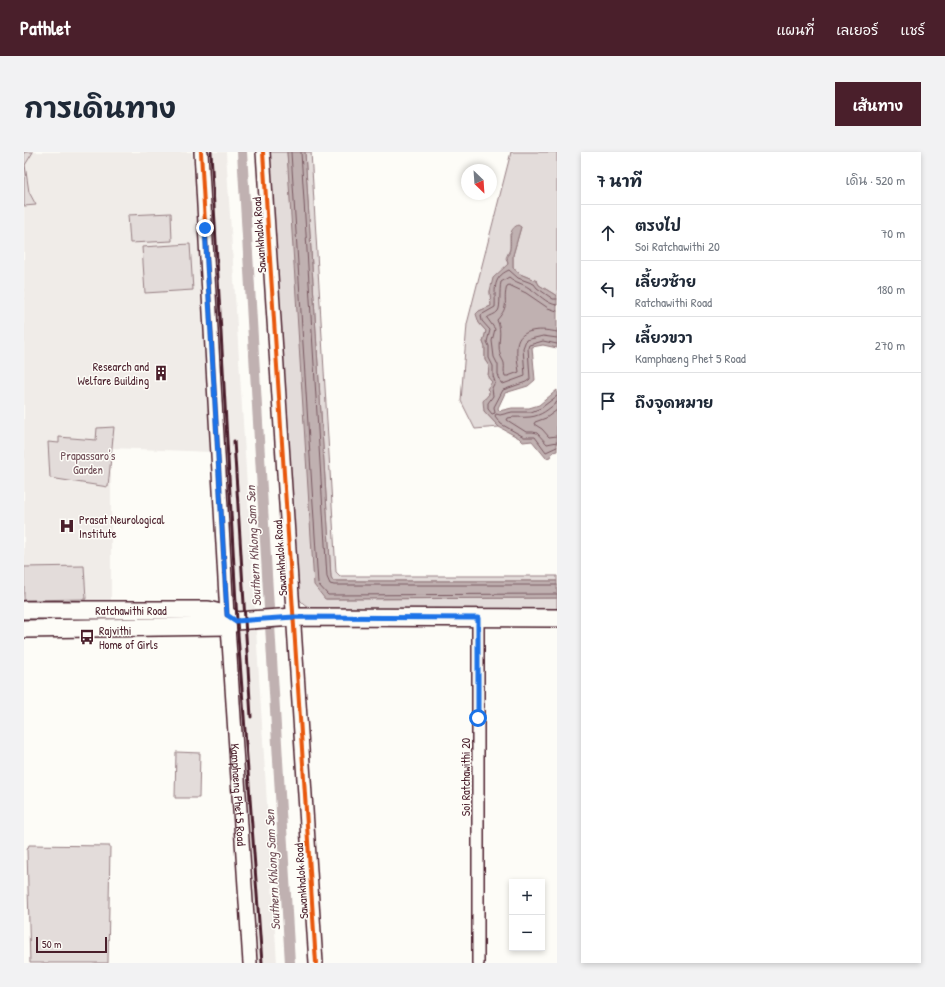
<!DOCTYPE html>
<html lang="th">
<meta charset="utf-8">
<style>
body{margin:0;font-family:"Patrick Hand","Playpen Sans Thai",sans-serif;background:#f2f2f3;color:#1f2937}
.controls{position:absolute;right:12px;bottom:12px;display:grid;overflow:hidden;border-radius:0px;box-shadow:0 2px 6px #0003}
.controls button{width:36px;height:36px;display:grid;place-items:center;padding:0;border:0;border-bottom:1px solid #e0e1e3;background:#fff;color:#1f2937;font:20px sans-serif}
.compass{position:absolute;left:437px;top:12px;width:36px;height:36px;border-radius:50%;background:#fff;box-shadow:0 2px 6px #0003;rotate:155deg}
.scale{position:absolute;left:12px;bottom:10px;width:71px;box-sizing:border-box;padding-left:4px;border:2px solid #4a1f2b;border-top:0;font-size:11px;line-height:14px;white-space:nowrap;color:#4a1f2b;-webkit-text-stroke:3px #fdfcf7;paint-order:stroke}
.stop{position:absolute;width:12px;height:12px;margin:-9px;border:3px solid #1a73e8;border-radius:50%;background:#fff}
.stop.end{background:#1a73e8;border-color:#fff;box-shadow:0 1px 4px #0008}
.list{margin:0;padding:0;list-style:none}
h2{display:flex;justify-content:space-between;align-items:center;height:52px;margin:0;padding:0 16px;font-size:17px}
h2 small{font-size:13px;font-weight:400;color:#747a83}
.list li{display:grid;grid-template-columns:26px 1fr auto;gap:12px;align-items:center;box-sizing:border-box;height:56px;padding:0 16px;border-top:1px solid #e0e1e3}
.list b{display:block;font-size:15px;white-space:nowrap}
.list p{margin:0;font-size:13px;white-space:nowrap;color:#747a83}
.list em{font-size:13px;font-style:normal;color:#747a83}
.icon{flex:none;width:22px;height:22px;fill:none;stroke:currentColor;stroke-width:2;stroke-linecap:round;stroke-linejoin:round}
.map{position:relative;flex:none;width:533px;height:811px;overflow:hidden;border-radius:0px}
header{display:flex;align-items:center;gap:24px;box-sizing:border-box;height:56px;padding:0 20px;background:#4a1f2b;color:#fff}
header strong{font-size:19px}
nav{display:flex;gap:22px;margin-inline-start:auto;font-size:14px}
.intro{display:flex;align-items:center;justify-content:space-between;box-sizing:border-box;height:96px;padding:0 24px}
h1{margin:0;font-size:28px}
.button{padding:10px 18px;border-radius:0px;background:#4a1f2b;color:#fff;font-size:14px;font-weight:700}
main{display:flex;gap:24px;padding:0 24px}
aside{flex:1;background:#fff;border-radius:0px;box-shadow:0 2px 6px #0003}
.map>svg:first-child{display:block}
</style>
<header>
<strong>Pathlet</strong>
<nav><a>แผนที่</a><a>เลเยอร์</a><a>แชร์</a></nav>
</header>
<div class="intro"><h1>การเดินทาง</h1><a class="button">เส้นทาง</a></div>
<main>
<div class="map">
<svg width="533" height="811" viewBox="0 0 533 811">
<rect width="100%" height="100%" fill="#fdfcf7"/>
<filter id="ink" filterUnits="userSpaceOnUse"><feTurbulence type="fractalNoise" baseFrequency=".025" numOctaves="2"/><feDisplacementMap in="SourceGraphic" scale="8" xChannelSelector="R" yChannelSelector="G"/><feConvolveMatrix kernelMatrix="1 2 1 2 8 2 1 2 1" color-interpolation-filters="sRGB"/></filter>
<g filter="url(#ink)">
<path fill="#f0ece8" d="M0,0h168l21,300 -102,-4v155h-87z
M180,0h22l51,811h-23z"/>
<path fill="#e3dcda" stroke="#967e82" d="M0,0h9l-8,13 4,27 7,13 -12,1z
M245,0h18l39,447 231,-1v12h-242c-8,-3 -14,-7 -18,-15z
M281,0h6l25,420 4,4h217v5h-224l-2,-4z
M487,0h46v144l-18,-11 -2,-4 -17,-7 -7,-6v-13l8,-28 -11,7v15l-4,9 2,6 -18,27 1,15 -12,5v12l7,8 -3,11 2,5v13l4,6 -1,11 4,5 -8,29 15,16 -24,2 -14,-28 6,-77z
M147,61l1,28 -42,2 -2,-28z
M166,92l3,46 -48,3 -3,-46z
M90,275l-6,60 -58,-9 -2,-36 11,1v-6l37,3 1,-12z
M60,414l2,33 -62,1v-33z
M152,600l24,1 -1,45h-24z
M5,693l81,1 -2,117h-78l-3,-113z"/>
<path fill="#c0b1b1" stroke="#91777b" d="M263,0h18l26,425 2,4h224v17l-232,1 -11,-14z
M494,73l3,2 -8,28v13l7,6 17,7 2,4 18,11v52l-14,-3 -11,2 3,33 -7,6 -23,7 -7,15 1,3 13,-3h17l10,-3 18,-15v61l-4,1 -3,5 -4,1 -14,-17 -9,1 -4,-4 -20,-11 -15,-16 -1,-10 6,-7v-3l-2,-2 5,-7 -4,-5 1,-11 -4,-6v-13l-2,-5 3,-11 -7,-8 -3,-9 3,-3 12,-5 -1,-15 3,-13 15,-14c-2,-8 1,-8 2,-15 2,-9 -3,-19 8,-24z"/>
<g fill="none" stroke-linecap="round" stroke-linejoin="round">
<path stroke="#795961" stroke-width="1" d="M267,0l27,432 10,11 229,-1
M277,0l26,425 3,7 4,1h223
M533,147h-4l-16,-11 -3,-4 -16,-6 -9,-8c-18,8 -13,21 -14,37l-14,8 1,6 8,9 -3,12 2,4v12l4,8v10l2,6 -3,6 1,8 -5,7v6l4,5 3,-1 -1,-6 9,-17 23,-8 4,-3 -2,-31 1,-3 14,-4 14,3
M533,153c-11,-1 -19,-12 -28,-17 -7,-5 -13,-5 -20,-11l-8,5c-2,8 0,25 -3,29 -3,4 -8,4 -11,7l8,11 -3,12 2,16 4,8v9l3,9 2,1 22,-8 -2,-28 3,-8 17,-4 14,2
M533,159l-9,-3 -22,-15 -17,-8 -2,1c-5,17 4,18 -10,34 6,12 0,22 3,34 1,4 3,6 4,9 1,5 -1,8 1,13h3l11,-4c-1,-8 -3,-17 -2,-26 2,-19 27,-17 40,-14
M533,244l-16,12 -10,4h-19l-12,3 -4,-1 -1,2 6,8 23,13h11l11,15 11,-5
M533,250c-8,7 -16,14 -27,15 -8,1 -15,-1 -22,1l-1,2 19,12h7l4,1 10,11 10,-2
M533,258l-11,8 -11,4 -1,2 8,5 7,8 8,-1"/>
<path stroke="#c0b1b1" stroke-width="10" d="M218,0l48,811"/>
<g stroke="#4a1f2b" stroke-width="14">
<path id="minor" d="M454,811v-345"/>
</g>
<g stroke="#4a1f2b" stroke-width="16">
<g id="tertiary">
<path d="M177,0l26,463"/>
<path d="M239,0l53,811"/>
<path id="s1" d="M204,474l22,337"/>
</g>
</g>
<g stroke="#4a1f2b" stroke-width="20">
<g id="primary">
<path id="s2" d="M0,458h184l19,5 9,6"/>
<path d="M0,477l204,-3 8,-5 58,-4 263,1"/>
</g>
</g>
<use href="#minor" stroke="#fdfcf7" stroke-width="11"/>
<use href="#tertiary" stroke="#fdfcf7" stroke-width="13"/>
<use href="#primary" stroke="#fdfcf7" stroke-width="17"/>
<path stroke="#4a1f2b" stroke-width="3" d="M187,0l26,469 25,342
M210,289l17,276"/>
<g stroke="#fdfcf7" stroke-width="6">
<path id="cycleway" d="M177,0l26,463
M239,0l53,811"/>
</g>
<use href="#cycleway" stroke="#e8590c" stroke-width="4"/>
</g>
</g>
<g fill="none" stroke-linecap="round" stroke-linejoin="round" filter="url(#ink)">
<path stroke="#1a73e8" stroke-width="5" d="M181,76l22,387 9,6 58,-4 184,1v100"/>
</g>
<defs>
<g id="building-bare" transform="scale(1.2)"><path d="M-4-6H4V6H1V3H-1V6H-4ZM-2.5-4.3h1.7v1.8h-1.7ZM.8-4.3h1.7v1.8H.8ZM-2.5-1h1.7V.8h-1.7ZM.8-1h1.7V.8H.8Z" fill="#4a1f2b" stroke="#fdfcf7" stroke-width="2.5" paint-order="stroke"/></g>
<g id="hospital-bare" transform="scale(1.2)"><path d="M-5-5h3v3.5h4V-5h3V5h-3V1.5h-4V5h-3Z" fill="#4a1f2b" stroke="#fdfcf7" stroke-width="2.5" paint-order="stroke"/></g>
<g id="bus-bare" transform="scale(1.2)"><path d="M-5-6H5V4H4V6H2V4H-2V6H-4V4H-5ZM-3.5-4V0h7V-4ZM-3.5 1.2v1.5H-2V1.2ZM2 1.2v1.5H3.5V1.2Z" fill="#4a1f2b" stroke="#fdfcf7" stroke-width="2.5" paint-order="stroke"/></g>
</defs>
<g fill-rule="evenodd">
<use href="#building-bare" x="137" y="221"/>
<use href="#hospital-bare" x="43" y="374"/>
<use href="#bus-bare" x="63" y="485"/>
</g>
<g text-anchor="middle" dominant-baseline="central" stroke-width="3" stroke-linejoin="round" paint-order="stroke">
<g font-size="12" fill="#4a1f2b" stroke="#fdfcf7">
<text transform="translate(235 83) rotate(-94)">Sawankhalok Road</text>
<text transform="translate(256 406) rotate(-94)">Sawankhalok Road</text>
<text stroke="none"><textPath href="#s2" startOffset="107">Ratchawithi Road</textPath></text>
<text transform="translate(441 625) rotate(-90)">Soi Ratchawithi 20</text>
<text stroke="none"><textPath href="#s1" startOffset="169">Kamphaeng Phet 5 Road</textPath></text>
<text transform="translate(277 729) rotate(-94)">Sawankhalok Road</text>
</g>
<g font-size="12" fill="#4a1f2b" stroke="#fdfcf7" text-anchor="start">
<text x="125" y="214" text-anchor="end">Research and<tspan x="125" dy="14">Welfare Building</tspan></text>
<text x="55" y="367">Prasat Neurological<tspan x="55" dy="14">Institute</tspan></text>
<text x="75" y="478">Rajvithi<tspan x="75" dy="14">Home of Girls</tspan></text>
</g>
<g font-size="12" fill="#704e57" stroke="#fdfcf7">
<text x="64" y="303">Prapassaro's<tspan x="64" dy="14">Garden</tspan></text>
</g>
<g font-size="13" font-style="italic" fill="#73525a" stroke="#fdfcf7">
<text transform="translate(229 394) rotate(-93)">Southern Khlong Sam Sen</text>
<text transform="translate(248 718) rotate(-93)">Southern Khlong Sam Sen</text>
</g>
</g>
</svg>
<div class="controls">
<button>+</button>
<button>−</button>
</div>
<svg class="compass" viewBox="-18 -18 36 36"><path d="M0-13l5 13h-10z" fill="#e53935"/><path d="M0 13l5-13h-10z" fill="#747a83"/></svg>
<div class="scale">50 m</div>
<div class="stop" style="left:454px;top:566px"></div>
<div class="stop end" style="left:181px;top:76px"></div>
</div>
<aside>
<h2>7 นาที<small>เดิน · 520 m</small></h2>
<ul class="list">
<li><svg class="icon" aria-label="ahead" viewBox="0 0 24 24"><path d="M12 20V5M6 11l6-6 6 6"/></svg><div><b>ตรงไป</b><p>Soi Ratchawithi 20</p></div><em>70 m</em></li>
<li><svg class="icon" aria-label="left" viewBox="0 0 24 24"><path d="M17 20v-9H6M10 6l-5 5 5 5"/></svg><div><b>เลี้ยวซ้าย</b><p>Ratchawithi Road</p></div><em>180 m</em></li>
<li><svg class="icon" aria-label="right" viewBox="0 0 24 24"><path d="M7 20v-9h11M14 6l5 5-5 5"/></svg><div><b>เลี้ยวขวา</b><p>Kamphaeng Phet 5 Road</p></div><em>270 m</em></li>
<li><svg class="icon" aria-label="arrive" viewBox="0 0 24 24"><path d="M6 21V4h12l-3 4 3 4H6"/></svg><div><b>ถึงจุดหมาย</b></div></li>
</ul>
</aside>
</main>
